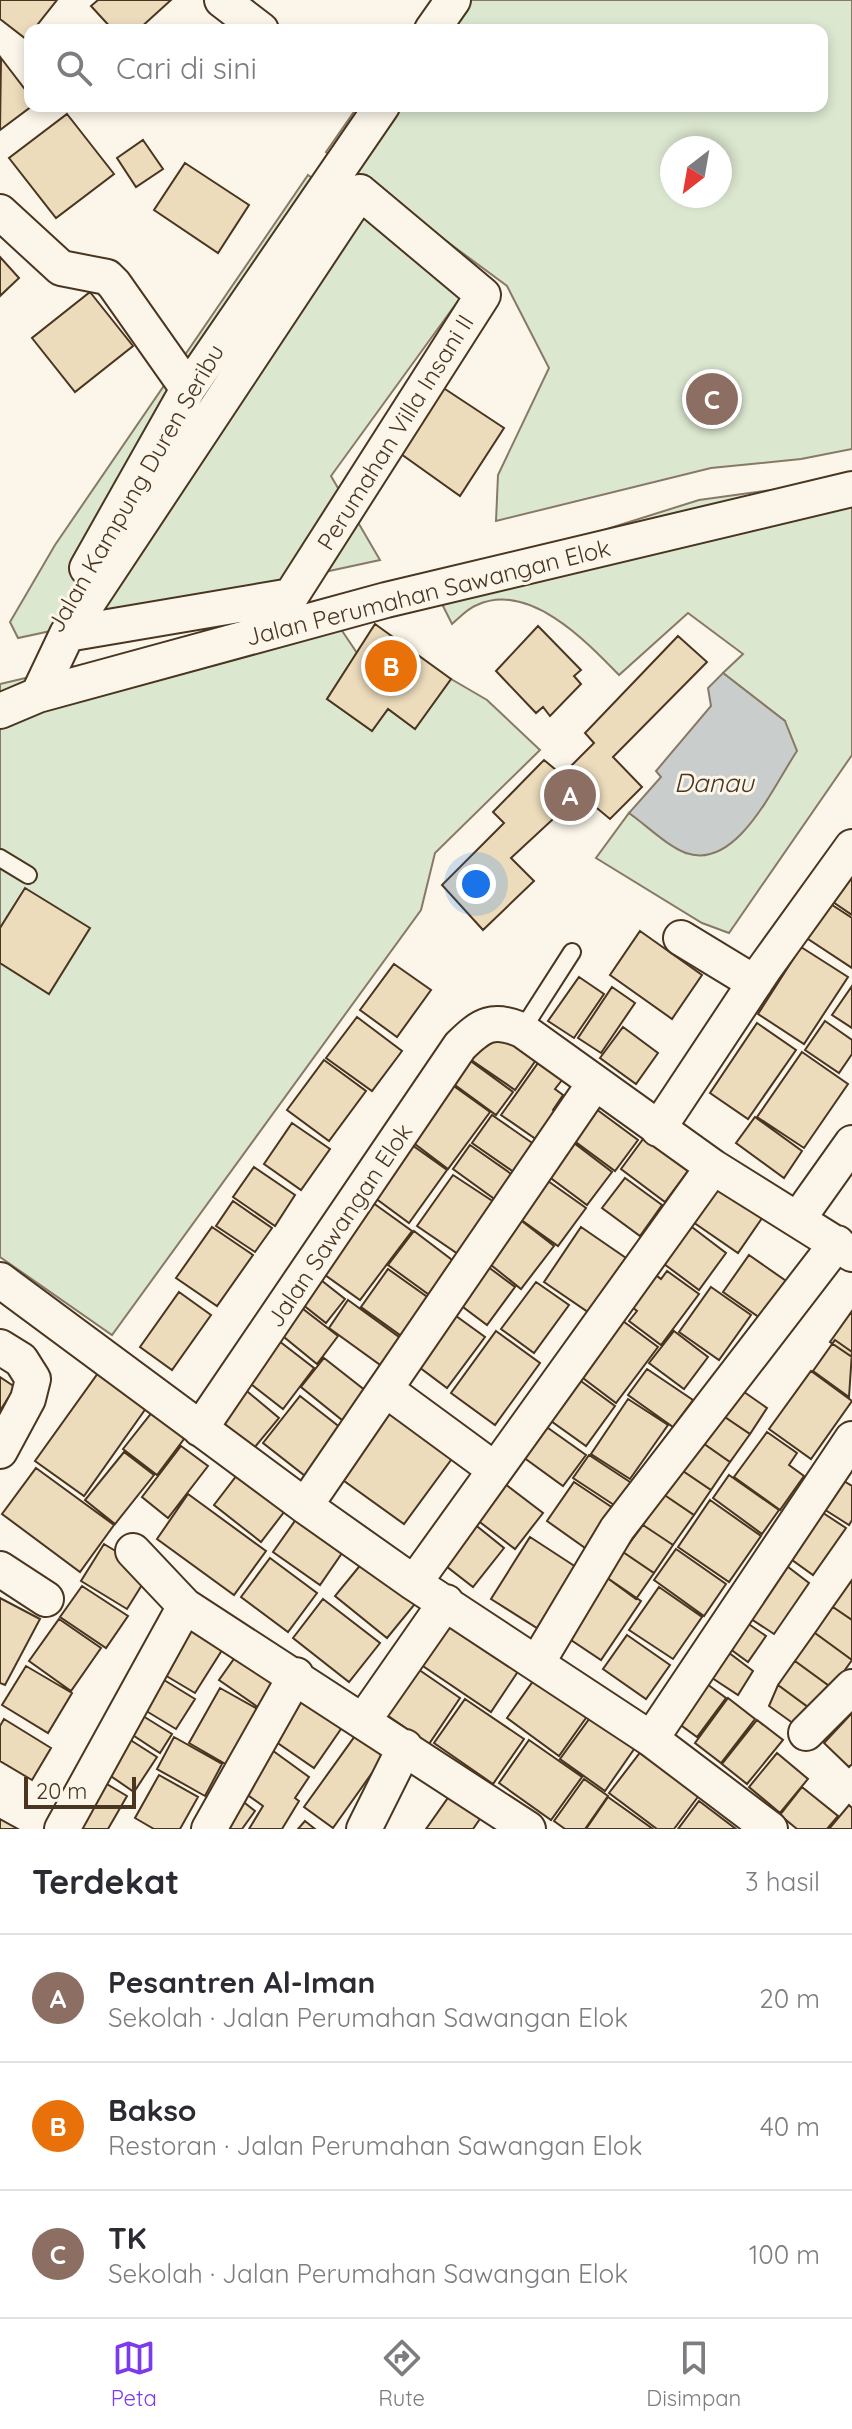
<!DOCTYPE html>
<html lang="id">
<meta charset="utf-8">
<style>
body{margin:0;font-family:Quicksand,sans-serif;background:#f2f2f3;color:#2b2b33}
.compass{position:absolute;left:660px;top:136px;width:72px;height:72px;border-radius:50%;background:#fff;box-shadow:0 4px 12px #0003;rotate:211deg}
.scale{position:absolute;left:24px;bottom:20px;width:112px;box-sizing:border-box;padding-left:8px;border:4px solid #4a3520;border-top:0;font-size:22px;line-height:28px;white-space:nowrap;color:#4a3520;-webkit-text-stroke:6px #fbf6e9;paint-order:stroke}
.you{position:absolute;left:476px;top:884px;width:28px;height:28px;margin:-20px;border:6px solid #fff;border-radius:50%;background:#1a73e8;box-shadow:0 0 0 12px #1a73e833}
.badge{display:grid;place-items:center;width:52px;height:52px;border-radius:50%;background:#7c3aed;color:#fff;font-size:26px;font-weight:700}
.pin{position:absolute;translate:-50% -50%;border:4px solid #fff;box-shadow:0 2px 8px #0006}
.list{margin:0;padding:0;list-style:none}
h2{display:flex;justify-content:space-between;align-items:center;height:104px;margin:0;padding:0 32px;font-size:34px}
h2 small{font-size:26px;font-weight:400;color:#7c7c81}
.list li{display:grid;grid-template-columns:52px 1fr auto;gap:24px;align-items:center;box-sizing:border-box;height:128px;padding:0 32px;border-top:2px solid #e1e1e2}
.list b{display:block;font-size:30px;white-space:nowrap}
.list p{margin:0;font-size:26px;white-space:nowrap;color:#7c7c81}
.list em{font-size:26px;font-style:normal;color:#7c7c81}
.icon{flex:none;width:44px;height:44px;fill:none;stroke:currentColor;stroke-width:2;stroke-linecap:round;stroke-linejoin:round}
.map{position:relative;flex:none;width:852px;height:1829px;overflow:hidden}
.search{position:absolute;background:#fff;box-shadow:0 4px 12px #0003;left:24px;right:24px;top:24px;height:88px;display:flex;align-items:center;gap:20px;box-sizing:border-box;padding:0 28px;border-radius:16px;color:#7c7c81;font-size:30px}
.sheet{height:488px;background:#fff}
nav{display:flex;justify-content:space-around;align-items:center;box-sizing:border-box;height:112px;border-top:2px solid #e1e1e2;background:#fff;font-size:22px;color:#7c7c81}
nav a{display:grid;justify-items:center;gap:4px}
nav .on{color:#7c3aed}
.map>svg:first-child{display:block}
</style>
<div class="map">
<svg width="852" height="1829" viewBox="0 0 852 1829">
<rect width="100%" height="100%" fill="#fbf6e9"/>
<path fill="#dce7d0" stroke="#887966" stroke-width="2" fill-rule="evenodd" d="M432,0h420v449l-51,10 -90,9 -215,53 2,-46 51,-107 -42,-82 -181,-134 32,-46h464v-76h-411zM672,148h48v48h-48z
M308,175l158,115 -135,186 49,84 -362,78 -8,-16 45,-77z
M852,472v283l-123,178 -27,-10 -106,-65 33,-45 57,40 99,-132 -62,-48 20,-19 -55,-41 -69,62c-32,-33 -90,-94 -142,-70 -9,3 -18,13 -25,19l-20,-40 267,-84 94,-13z
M326,607l31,46 -30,46 44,31 17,-21 27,19 36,-49 36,21 53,50 -105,103 -14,57 -309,425 -112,-78v-573z"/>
<path fill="#c9cecd" stroke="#887966" stroke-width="2" d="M723,673l62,48 12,30c-23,34 -60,120 -111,102 -19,-7 -40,-28 -57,-40l32,-36 -5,-6 55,-65 -3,-18z"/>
<path fill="#ecdcbc" stroke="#4a3520" stroke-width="2" d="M0,0h57l-31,39 -26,-20z
M98,0h73l-33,30h-25l-22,-24z
M1,58l29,38 2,10 -32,24z
M67,114l47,60 -58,44 -47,-60z
M143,140l20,29 -27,18 -19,-29z
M185,163l64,42 -31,48 -64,-43z
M0,257l19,21 -19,18z
M90,292l43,54 -58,46 -43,-54z
M442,387l62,41 -44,68 -59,-42z
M375,624l76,55 -36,50 -27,-20 -16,22 -45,-32z
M538,626l43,44 -7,6 7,8 -31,32 -7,-9 -7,6 -40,-42z
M678,636l29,26 -94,95 29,30 -32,32 -30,-25 -69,64 23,23 -51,49 -41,-45 62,-62 -11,-11 51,-52 18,15 32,-32 -9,-10z
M852,876v39l-19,-13z
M25,888l65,40 -41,66 -49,-31v-35z
M826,901l26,17v50l-50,-33z
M640,931l62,44 -30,44 -62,-44z
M801,947l47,30 -44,67 -46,-30z
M394,964l37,26 -34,47 -37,-27z
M579,977l25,17 -30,44 -26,-17z
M852,986v42l-20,-13z
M612,987l23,16 -34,50 -23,-15z
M357,1017l45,34 -30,40 -46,-33z
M825,1021l27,19v14l-13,19 -34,-23z
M757,1023l39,27 -48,69 -38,-26z
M486,1025l50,35 -21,30 -51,-35z
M623,1027l35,26 -22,31 -36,-26z
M802,1052l46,32 -44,64 -47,-31z
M461,1054l52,38 -17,23 -52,-38z
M324,1060l42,31 -37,50 -42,-31z
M538,1063l24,17 -7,9 8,6 -10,15 10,6 -20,28 -42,-29z
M444,1079l46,33 -42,57 -45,-34z
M592,1106l46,34 -23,31 -46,-34z
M492,1115l46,32 -20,28 -46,-32z
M755,1117l47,34 -18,27 -48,-35z
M292,1123l38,26 -29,41 -37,-26z
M649,1131l44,33 -28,38 -44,-33z
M405,1140l42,30 -38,53 -42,-31z
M570,1140l42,32 -25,33 -43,-32z
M470,1145l47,33 -17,25 -47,-34z
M254,1167l41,28 -20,31 -42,-29z
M453,1175l44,29 -36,52 -44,-30z
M625,1178l37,27 -22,31 -38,-28z
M719,1178l48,33 -29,42 -48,-33z
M548,1181l38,27 -28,38 -38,-27z
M369,1200l43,31 -52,69 -42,-30z
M233,1201l39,27 -17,24 -39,-26z
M514,1215l40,31 -33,43 -40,-32z
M684,1221l42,32 -27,37 -43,-32z
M212,1227l41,28 -36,51 -41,-28z
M581,1227l45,31 -38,54 -44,-30z
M414,1231l50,38 -25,33 -51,-37z
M749,1255l40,28 -26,37 -40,-28z
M479,1260l36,27 -28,38 -36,-27z
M644,1266l17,13 6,-8 32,23 -38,51 -32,-24 8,-10 -17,-13z
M388,1269l45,32 -26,39 -46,-33z
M312,1273l33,26 -19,24 -33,-26z
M536,1282l33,23 -35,48 -33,-24z
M711,1287l40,28 -32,45 -40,-28z
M179,1292l32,23 -39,55 -32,-23z
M348,1300l62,45 -20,27 -61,-44z
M294,1302l44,34 -21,28 -44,-36z
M445,1308l40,29 -38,51 -40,-30z
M852,1311v46l-22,-15z
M612,1313l46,34 -42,56 -45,-34z
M496,1331l44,32 -45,62 -44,-32z
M674,1331l34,26 -24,32 -35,-26z
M270,1334l44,34 -31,41 -45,-35z
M835,1340l17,12 -3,45 -36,-26z
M324,1358l47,37 -24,29 -46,-37z
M101,1369l48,35 -65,92 -49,-35z
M647,1369l46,31 -20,27 -45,-32z
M811,1371l41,30 -41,58 -42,-30z
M574,1376l41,30 -29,40 -42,-30z
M0,1377l15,10 -15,24z
M236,1382l43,36 -25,30 -43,-35z
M737,1387l30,21 -17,26 -31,-21z
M300,1396l46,36 -37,47 -46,-36z
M397,1398l65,47 -58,79 -64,-46z
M628,1399l40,26 -38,54 -39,-25z
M157,1406l33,25 -33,44 -34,-26z
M719,1413l31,21 -20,28 -30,-21z
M534,1418l52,37 -23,31 -51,-37z
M767,1432l30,21 -8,12 15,11 -24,34 -46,-33z
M700,1441l30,21 -19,28 -31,-21z
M181,1446l27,20 -40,52 -26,-21z
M124,1452l30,23 -39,49 -30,-24z
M589,1455l44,29 -16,23 -44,-29z
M244,1466l47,37 -30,39 -47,-37z
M36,1468l78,57 -34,47 -78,-58z
M680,1469l31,21 -17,25 -31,-21z
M729,1475l50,35 -17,24 -49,-36z
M496,1477l47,36 -28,36 -47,-36z
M837,1477l15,9v34l-3,5 -30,-19z
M574,1482l42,28 -28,40 -41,-29z
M188,1494l78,57 -32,44 -77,-56z
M663,1494l31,21 -21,30 -30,-20z
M710,1500l51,36 -32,46 -51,-35z
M814,1507l32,21 -33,47 -32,-23z
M304,1508l47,32 -31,45 -47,-33z
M468,1519l36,29 -31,39 -36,-28z
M643,1525l30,20 -19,28 -31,-21z
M530,1537l46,30 -39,61 -46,-29z
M104,1544l46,28 -23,37 -46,-28z
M676,1549l50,35 -22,32 -50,-36z
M623,1552l31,21 -18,26 -30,-22z
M367,1557l52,42 -32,39 -52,-42z
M270,1558l47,35 -29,39 -47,-35z
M779,1560l30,23 -35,51 -32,-21z
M606,1577l35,24 -40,59 -36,-24z
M852,1580v40l-19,-13z
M82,1586l46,30 -22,32 -46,-31z
M659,1587l43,30 -29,42 -44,-29z
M0,1598l40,21 -35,66 -5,-2z
M323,1599l57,44 -31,39 -56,-44z
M833,1607l19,13v40l-37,-27z
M444,1611l79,53 -32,48 -80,-54z
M191,1616l38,23 -34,54 -37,-22z
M740,1618l26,18 -18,26 -26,-19z
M59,1619l42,29 -30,43 -42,-30z
M815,1633l37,27 -20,28 -37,-27z
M627,1635l43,30 -24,34 -43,-30z
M716,1643l37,28 -15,24 -38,-25z
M241,1649l43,30 -22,31 -43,-30z
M795,1661l37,27 -16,25 -38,-28z
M412,1665l48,33 -31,46 -48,-33z
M26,1666l46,27 -24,40 -46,-28z
M541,1670l52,38 -34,48 -52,-38z
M151,1672l44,27 -19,30 -43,-26z
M696,1676l30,22 -29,39 -30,-22z
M778,1685l38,28 -15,16 -32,-23z
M220,1688l41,23 -32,55 -40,-23z
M296,1693l47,33 -29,42 -48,-33z
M728,1698l27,21 -34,44 -26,-20z
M465,1699l59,40 -31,45 -59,-41z
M130,1708l42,26 -12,19 -41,-27z
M595,1711l44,31 -34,49 -45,-32z
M852,1713v51l-3,3 -25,-24z
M4,1719l47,29 -19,32 -32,-19v-35z
M757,1720l26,20 -36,44 -25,-20z
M121,1734l36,23 -23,35 -35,-24z
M355,1736l29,20 -51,72 -29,-21z
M174,1737l48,27 -17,32 -48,-27z
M529,1740l53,37 -31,43 -52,-37z
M265,1745l44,32 -14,21 4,3 -17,28h-33l14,-23 -28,-20z
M642,1750l58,44 -26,35h-17l-48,-36z
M777,1753l31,26 -28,34 -31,-26z
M159,1775l39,22 -18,32h-26l-19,-11z
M95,1777l32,19 -19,33h-38z
M584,1779l24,17 -23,33h-20l-11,-8z
M457,1785l31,22 -15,22h-47z
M802,1787l36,29 -11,13h-30l-17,-14z
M236,1796l19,15 -13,18h-25z
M608,1797l45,32h-67z
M699,1801l37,28h-58z
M849,1805l3,3v21h-23z
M0,1819l18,10h-18z
M305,1821l10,8h-17z"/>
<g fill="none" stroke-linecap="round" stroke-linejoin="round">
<g stroke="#4a3520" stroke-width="20">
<path id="lane" d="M0,858l28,17
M522,1030l50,-78"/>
</g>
<g stroke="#4a3520" stroke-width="38">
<path id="street" d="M222,0l39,30
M432,30l21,-30
M0,212l61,56 46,9 7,7 74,105
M87,568l101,-179 194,-283
M38,695l29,-61 293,-442 123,103 -192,301 -224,38
M0,711l38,-16 348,-95 466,-111
M681,938l74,45
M658,1129l106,-160 88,-122
M798,1219l54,-76
M0,1280l305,226 109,77 237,156 119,90
M0,1347l21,13 12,19 -5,20 -28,52
M385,1389l109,80
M200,1429l260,-383c22,-22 33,-28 62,-16l191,137 139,87
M305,1506l289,-422
M133,1551l52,55 343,223
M0,1569l46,30
M414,1583l299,-416
M537,1663l80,-134 220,-286
M363,1721l83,-119
M806,1733l46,-46
M651,1739l201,-300
M62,1829l123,-223
M209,1829l87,-154
M364,1829l41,-82"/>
</g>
<use href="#lane" stroke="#fbf6e9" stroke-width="16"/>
<use href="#street" stroke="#fbf6e9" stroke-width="34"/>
</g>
<g text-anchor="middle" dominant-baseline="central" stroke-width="6" stroke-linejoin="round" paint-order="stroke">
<g font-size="24" fill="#4a3520" stroke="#fbf6e9">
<text transform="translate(395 432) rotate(-58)">Perumahan Villa Insani II</text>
<text transform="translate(135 488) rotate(-60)">Jalan Kampung Duren Seribu</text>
<text transform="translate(428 592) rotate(-14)">Jalan Perumahan Sawangan Elok</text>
<text transform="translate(339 1225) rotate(-56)">Jalan Sawangan Elok</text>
</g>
<g font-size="26" font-style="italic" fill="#4a3520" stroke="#fbf6e9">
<text x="714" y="782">Danau</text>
</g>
</g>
</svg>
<svg class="compass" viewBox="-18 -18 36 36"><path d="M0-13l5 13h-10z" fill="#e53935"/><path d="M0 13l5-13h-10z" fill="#7c7c81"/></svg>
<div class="scale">20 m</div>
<div class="you"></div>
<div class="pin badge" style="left:570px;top:795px;background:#8d6e63">A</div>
<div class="pin badge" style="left:391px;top:666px;background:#e8710a">B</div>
<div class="pin badge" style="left:712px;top:399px;background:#8d6e63">C</div>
<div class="search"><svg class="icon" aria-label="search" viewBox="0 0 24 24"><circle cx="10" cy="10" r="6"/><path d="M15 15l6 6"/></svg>Cari di sini</div>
</div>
<section class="sheet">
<h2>Terdekat<small>3 hasil</small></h2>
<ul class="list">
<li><span class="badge" style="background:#8d6e63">A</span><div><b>Pesantren Al-Iman</b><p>Sekolah · Jalan Perumahan Sawangan Elok</p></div><em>20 m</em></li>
<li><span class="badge" style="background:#e8710a">B</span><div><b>Bakso</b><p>Restoran · Jalan Perumahan Sawangan Elok</p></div><em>40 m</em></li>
<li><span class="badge" style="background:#8d6e63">C</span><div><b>TK</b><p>Sekolah · Jalan Perumahan Sawangan Elok</p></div><em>100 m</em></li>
</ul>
</section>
<nav>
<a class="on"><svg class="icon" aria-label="map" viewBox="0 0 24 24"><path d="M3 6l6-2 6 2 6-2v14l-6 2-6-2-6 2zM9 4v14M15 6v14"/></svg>Peta</a>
<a><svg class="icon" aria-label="directions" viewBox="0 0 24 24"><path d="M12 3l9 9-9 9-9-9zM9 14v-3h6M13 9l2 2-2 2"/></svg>Rute</a>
<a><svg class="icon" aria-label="saved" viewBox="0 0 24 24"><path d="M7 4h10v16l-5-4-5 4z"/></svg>Disimpan</a>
</nav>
